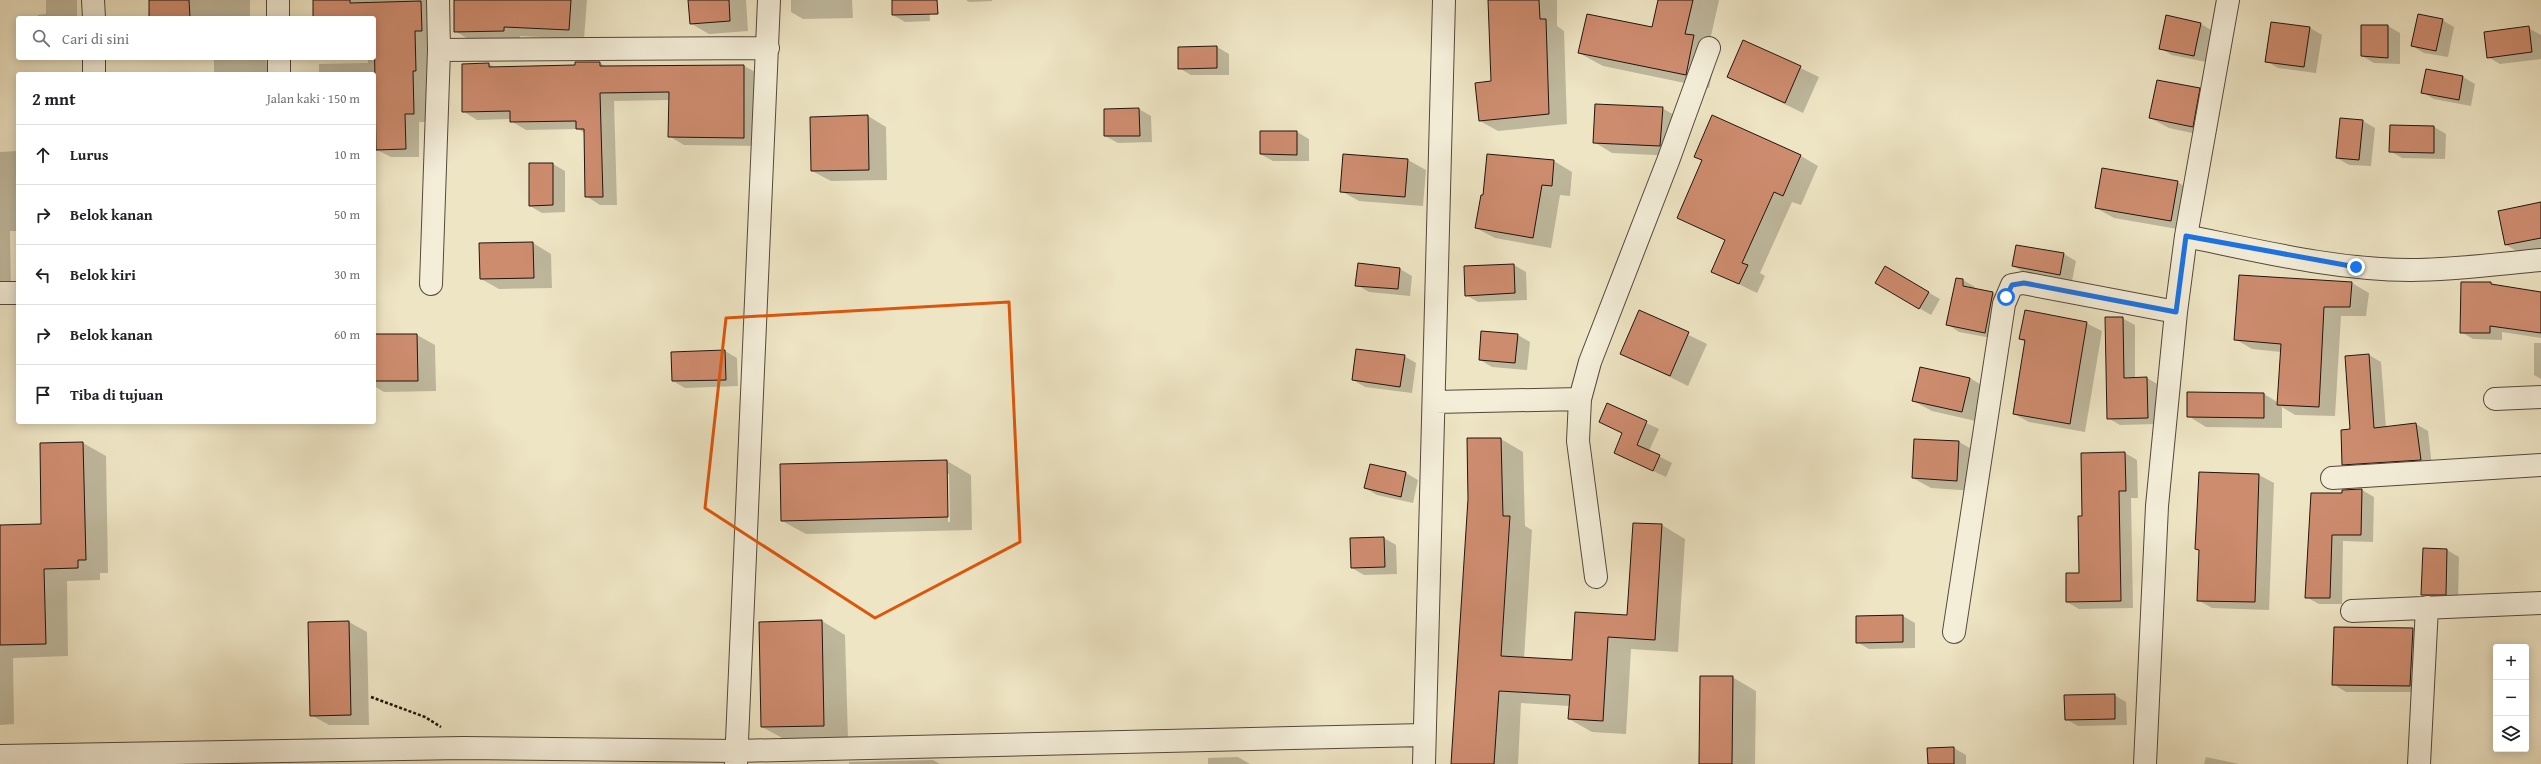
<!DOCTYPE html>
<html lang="id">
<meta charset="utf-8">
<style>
body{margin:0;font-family:"Gentium Book Plus",serif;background:#f6f6f6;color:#202124}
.controls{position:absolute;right:12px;bottom:12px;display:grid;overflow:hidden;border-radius:4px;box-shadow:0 2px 10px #0003}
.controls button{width:36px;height:36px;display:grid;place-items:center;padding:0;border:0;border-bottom:1px solid #e0e0e0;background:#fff;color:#202124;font:20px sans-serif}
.stop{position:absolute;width:12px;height:12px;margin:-9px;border:3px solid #1a73e8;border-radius:50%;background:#fff}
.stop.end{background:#1a73e8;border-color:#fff;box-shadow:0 1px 4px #0008}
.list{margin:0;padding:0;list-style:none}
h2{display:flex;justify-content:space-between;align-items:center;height:52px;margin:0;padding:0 16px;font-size:17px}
h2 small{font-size:13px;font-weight:400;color:#757577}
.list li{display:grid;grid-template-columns:26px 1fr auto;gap:12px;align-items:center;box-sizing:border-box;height:60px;padding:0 16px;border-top:1px solid #e0e0e0}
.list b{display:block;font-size:15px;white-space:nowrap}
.list em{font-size:13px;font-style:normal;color:#757577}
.icon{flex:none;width:22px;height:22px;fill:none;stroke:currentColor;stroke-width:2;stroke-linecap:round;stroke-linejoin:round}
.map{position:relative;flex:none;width:2541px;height:764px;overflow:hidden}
.search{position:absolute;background:#fff;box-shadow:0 2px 10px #0003;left:16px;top:16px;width:360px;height:44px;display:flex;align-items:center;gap:10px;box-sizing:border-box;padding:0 14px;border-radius:4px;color:#757577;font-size:15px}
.panel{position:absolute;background:#fff;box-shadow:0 2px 10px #0003;left:16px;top:72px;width:360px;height:352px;border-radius:4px}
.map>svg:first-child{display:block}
</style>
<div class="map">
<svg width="2541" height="764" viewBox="0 0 2541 764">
<rect width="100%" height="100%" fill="#eee5c4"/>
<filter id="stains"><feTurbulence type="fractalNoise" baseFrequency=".005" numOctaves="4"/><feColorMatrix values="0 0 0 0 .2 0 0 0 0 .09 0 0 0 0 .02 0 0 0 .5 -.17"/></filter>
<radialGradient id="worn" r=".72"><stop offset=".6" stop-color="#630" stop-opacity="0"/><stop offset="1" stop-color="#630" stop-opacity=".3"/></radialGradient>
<path fill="#0003" fill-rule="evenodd" d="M46,0h31v18h-39v-3l8,-1z
M150,0h100v18h-100z
M314,0h121l-5,78h-4l1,44h-8v35h-28l-12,-6h-5v-77h-55v-10l49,-1v-5h6v-40h-60z
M455,0h132l-3,39 -64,-3v3l-50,1 -15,-9z
M689,0h57l2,31 -39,3 -19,-11z
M791,0h61l1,18 -50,1 -12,-7z
M893,0h36l1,21 -25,1 -12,-7z
M966,0h26v1l-23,1z
M1489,0h68v26l7,5 3,93 -69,7 -18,-10 12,-39z
M1659,0h60l-10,45 8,5 -8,38 -106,-22 -24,-13 74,-25z
M2442,20l12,7 -6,30 -24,-4 -12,-7z
M2272,23l38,5 12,7 -6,38 -38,-5 -12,-7z
M2201,24l12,7 -7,31 -34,-7 -12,-7z
M2388,26l12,7v31l-26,-1 -12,-7z
M2528,28l13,7v24l-41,5 -12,-7z
M1744,41l75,36 -16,36 -75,-36z
M1217,47l12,7v21h-38l-12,-7z
M214,58h52l2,16h-54z
M600,63l7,4 137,-1 15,8v72l-75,-1 -15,-9 1,-36 -56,1 3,104h-17l-14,-9 -1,-63 -7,-4 -52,1 -15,-9v-2l-34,1 -14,-9v-46l26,-1 5,3 82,-1z
M2426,70l37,7 12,7 -4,22 -37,-7 -12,-7z
M2199,89l18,11 -6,37 -42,-9 -19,-10z
M1662,108l19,11 -3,37 -66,-3 -18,-11z
M1139,109l12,7 1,26 -34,1 -13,-7z
M868,116l18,11 1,53 -56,1 -19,-10z
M2363,121l12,7 -4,38 -22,-1 -12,-7z
M2434,127l12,7 -1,25 -43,-1 -12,-7z
M1261,132h36l12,7v22h-36l-13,-7z
M18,151v80h-8l1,59h-11v-138z
M1488,155l66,6 18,11 -2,24 -10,-1 -9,53 -56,-10 -19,-10 8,-31z
M1695,156h106l17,10 -17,39 -9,-3 -32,71 5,3 -8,17 -45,-22 14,-30 -48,-24 25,-56z
M1408,160l18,10 -3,36 -64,-5 -18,-10z
M553,164l12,7v41l-23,1 -12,-7z
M2177,182l18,10 -6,39 -75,-13 -18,-10z
M2541,203v49l-17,3 -18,-10z
M533,243l18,11 1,34 -53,1 -18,-10 -1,-35z
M2064,254l12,7 -4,20 -47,-8 -12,-7z
M1514,265l12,7 1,28 -49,2 -12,-7 -1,-28z
M1885,268l55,31 -9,16 -55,-32z
M1400,269l12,7 -2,20 -41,-4 -12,-7z
M1963,280l12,7v2l18,4 12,7 -8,39 -38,-7 -12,-8z
M2352,283l17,10 -3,23h-25l-6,100 -40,-1 -13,-8v21l-76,-1 -18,-11 76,-22 15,9 2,-51 -29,-3 -17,-10z
M2491,283l4,3 46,7v45l-39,-6v8l-29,-1 -12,-7z
M1640,311l67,33 -19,42 -67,-33z
M2122,318l13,7v54l12,-1 12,7v39l-39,1 -12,-7z
M2086,323l16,8 -17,101 -56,-10 -15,-8 11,-72 -5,-3z
M374,335h43l18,10 1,46 -52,1 -10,-6z
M1518,335l12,7 -3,28 -35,-3 -12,-7z
M2534,343h7v36l-7,-4z
M725,351l12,7 1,28 -53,2 -12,-7 -1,-28z
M2369,355l12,7 5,66 30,-4 12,7 4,36 -77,4 -12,-7z
M1404,356l12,7 -4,30 -47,-6 -12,-7z
M1970,378l18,11 -8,33 -48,-11 -19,-10z
M1607,405l52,24 -10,22 23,12 -6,14 -51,-24 8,-20 -23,-12z
M1501,439l22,13 2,74 7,4 -8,128 49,3 55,-45 34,-91 23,14 -7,113 -47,-3 -5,85 -34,-2 -23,-13 1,-13 -49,-3 -3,61h-66z
M1915,440l44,2 18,10 -2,39 -44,-3 -18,-10z
M83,443l23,13 2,117h-8v7l-33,1 1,75 -55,2 1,66 -14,1v-199l42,-1 -1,-81z
M2125,453l12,7 1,38h-7l2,110 -54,1 -12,-7 13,-28 3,-57z
M947,461l24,14 1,55 -166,4 -24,-13 -1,-56zM947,474h2l1,48h-2z
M1371,465l35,8 12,7 -5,23 -36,-8 -12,-7z
M2200,473l59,2 15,8 -5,127 -57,-2 -14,-8 2,-49 -4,-2z
M2362,490l12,7 -1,45 -30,-1 -1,63h-23l-13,-7 37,-103z
M1384,538l12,7 1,29 -33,1 -12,-7z
M2424,549l23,1 12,7 -1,44 -22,1 -12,-7z
M1903,616l12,7v25l-46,1 -12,-7v-25z
M822,621l23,14 3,104 -62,1 -24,-13z
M349,622l18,10 2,93h-40l-18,-10 -2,-92z
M2334,628l79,1 12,7 -3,56h-76l-13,-8z
M1732,677l24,14 -1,73h-55z
M2114,695l12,7 1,23 -49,1 -12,-7z
M1954,748l12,7v9h-37z
M1238,757l12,7h53h-95v-6z
M2206,757l33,7h-35z
M933,760l7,4h-91v-2z"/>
<path fill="#ce8c6f" stroke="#20140d" d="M149,0h40l1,18h-41z
M313,0h37v3l71,-2 1,30h-7l1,40h-3l1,43h-9l1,35 -30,1 -2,-132h-61z
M454,0h117l-2,30 -65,-3v4l-50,1z
M688,0h41l1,21 -40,3z
M892,0h45l1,14 -46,1z
M1488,0h51l1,19h6l3,95 -70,7 -4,-38 16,-2z
M1658,0h35l-8,34 9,1 -8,40 -108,-22 9,-39 65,13z
M2418,14l25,5 -7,32 -25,-5z
M2166,15l35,8 -7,33 -35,-7z
M2271,22l39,5 -6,40 -39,-5z
M2361,25h27v33l-27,-2z
M2529,26l3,26 -45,6 -3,-26z
M1743,40l58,26 -16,37 -58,-26z
M1217,46v22l-39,1v-22z
M575,62h25v4l144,-1v73l-76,-1 1,-45 -69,1 3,104h-18l-1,-68h-8v-8l-66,1v-11l-48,1v-48l27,-1v4l86,-2z
M2426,69l37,7 -4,24 -38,-7z
M2157,80l43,8 -7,39 -44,-9z
M1595,104l68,3 -3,39 -67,-3z
M1139,108l1,28h-36v-27z
M868,115l1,55 -58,1 -1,-54z
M1712,115l89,40 -18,41 -9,-4 -32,71 6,2 -9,19 -28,-12 14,-32 -48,-22 25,-58 -8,-3z
M2340,118l23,2 -4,40 -23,-2z
M2390,125l44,1v27l-45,-1z
M1260,131h37v24l-37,-1z
M1343,154l65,5 -3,38 -65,-5z
M1487,154l67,6 -2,26 -10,-1 -9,53 -58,-10 6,-33h2z
M529,163h24v42l-24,1z
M2102,168l76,13 -7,40 -76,-13z
M2541,202v36l-36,7 -7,-34z
M533,242l1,36 -54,1 -1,-36z
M2016,245l48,8 -4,22 -48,-9z
M1358,263l42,5 -2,21 -43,-3z
M1514,264l1,29 -50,3 -1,-30z
M1885,266l44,26 -10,17 -44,-26z
M2239,275l113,7 -2,25h-26l-5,100 -42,-2 4,-61 -47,-4z
M1956,278l7,1v7l30,6 -8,41 -39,-8z
M2461,282h30v2l50,8v41l-51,-7v7h-30z
M1639,310l50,22 -19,44 -50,-22z
M2025,310l62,12 -17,102 -57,-10 12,-74 -6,-1z
M2105,317h18l1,61 23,-1 1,41 -41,1z
M1481,331l37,3 -3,29 -36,-3z
M374,334h43l1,47h-44z
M1356,349l49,6 -5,32 -48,-7z
M725,350l1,30 -54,1 -1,-29z
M2369,354l5,74 42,-5 5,37 -79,5 -1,-35 9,-1 -5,-73z
M1920,367l50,11 -8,34 -50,-11z
M2187,392l77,1v25l-77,-1z
M1607,403l40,18 -10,24 23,10 -7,16 -39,-18 8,-20 -23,-11z
M1467,438h34l2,78h7l-9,140 71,4 3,-48 52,3 6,-92 29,1 -7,116 -47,-3 -5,84 -35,-2 2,-24 -71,-4 -5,73h-43l17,-265z
M1914,439l45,2 -2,40 -45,-3z
M83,442l3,118h-8v8l-34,1 2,75 -46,1v-120l41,-1 -1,-81z
M2125,452l1,39h-7l2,110 -55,1v-29h13l-1,-57h4l-1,-63z
M947,460l1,57 -167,4 -1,-57z
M1370,464l36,8 -5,25 -37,-9z
M2199,472l60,2 -4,128 -58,-1 2,-51 -4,-1z
M2362,489l-1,46h-29l-2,63h-25l6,-105h31v-3z
M1384,537l1,30 -34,1 -1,-30z
M2423,548l24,1 -1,46h-25z
M1903,615v27l-47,1v-27z
M822,620l2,106 -63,1 -2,-105z
M349,621l2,94 -41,1 -2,-94z
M2334,627l79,1 -3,58 -78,-1z
M1700,676h33l-1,88h-33z
M2115,694v25l-50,1 -1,-25z
M1954,747v17h-26l-1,-16z"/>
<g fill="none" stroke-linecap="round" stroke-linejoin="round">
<g stroke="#54483b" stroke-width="24">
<path id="minor" d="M93,0l1,18
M278,0v18
M439,50l329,-2
M94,58v16
M279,58v16
M2186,236l42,-236
M431,284l8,-234 -1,-50
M0,293h18
M2495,399l46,-2
M1435,402l145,-3
M2332,478l209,-13
M1596,577l-18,-136 2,-42 10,-37 78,-201 41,-113
M2352,611l189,-8
M1954,632l50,-328 8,-19 11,-2 153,29
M0,756l463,-8 273,3 688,-16
M736,764l33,-764
M1424,764l20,-764
M2145,764l12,-258 19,-194 10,-76c74,15 149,34 225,34 43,0 87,-6 130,-10
M2419,764l8,-157"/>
</g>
<path stroke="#20140d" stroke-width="2.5" stroke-dasharray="3 2" stroke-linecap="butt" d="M371,697l54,20 16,10"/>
<use href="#minor" stroke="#f4eed9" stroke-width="22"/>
</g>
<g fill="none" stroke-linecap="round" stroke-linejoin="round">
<path stroke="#1a73e8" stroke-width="5" d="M2006,297l6,-12 12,-2 152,29 10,-76 170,31"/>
</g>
<path fill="none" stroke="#de560c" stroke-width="3" stroke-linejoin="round" d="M1009,302l11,240 -145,76 -170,-110 21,-190z"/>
<rect width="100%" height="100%" filter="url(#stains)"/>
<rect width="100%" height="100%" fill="url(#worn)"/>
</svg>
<div class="controls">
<button>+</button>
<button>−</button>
<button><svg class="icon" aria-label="layers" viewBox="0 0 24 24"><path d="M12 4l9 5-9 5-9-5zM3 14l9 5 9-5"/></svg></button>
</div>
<div class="stop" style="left:2006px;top:297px"></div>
<div class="stop end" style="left:2356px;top:267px"></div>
<div class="search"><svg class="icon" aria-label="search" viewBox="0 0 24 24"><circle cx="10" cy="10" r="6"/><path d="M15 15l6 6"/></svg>Cari di sini</div>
<section class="panel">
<h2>2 mnt<small>Jalan kaki · 150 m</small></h2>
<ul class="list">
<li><svg class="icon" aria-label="ahead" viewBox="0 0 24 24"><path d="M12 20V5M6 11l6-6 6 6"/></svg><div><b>Lurus</b></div><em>10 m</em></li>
<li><svg class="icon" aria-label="right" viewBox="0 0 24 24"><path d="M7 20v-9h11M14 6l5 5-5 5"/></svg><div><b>Belok kanan</b></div><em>50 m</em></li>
<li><svg class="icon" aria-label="left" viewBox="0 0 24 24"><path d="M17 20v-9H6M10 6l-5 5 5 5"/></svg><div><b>Belok kiri</b></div><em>30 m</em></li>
<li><svg class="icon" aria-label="right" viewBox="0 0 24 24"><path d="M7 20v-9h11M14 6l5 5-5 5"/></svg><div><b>Belok kanan</b></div><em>60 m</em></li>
<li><svg class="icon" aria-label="arrive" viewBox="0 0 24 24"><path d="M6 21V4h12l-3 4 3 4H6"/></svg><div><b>Tiba di tujuan</b></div></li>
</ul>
</section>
</div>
